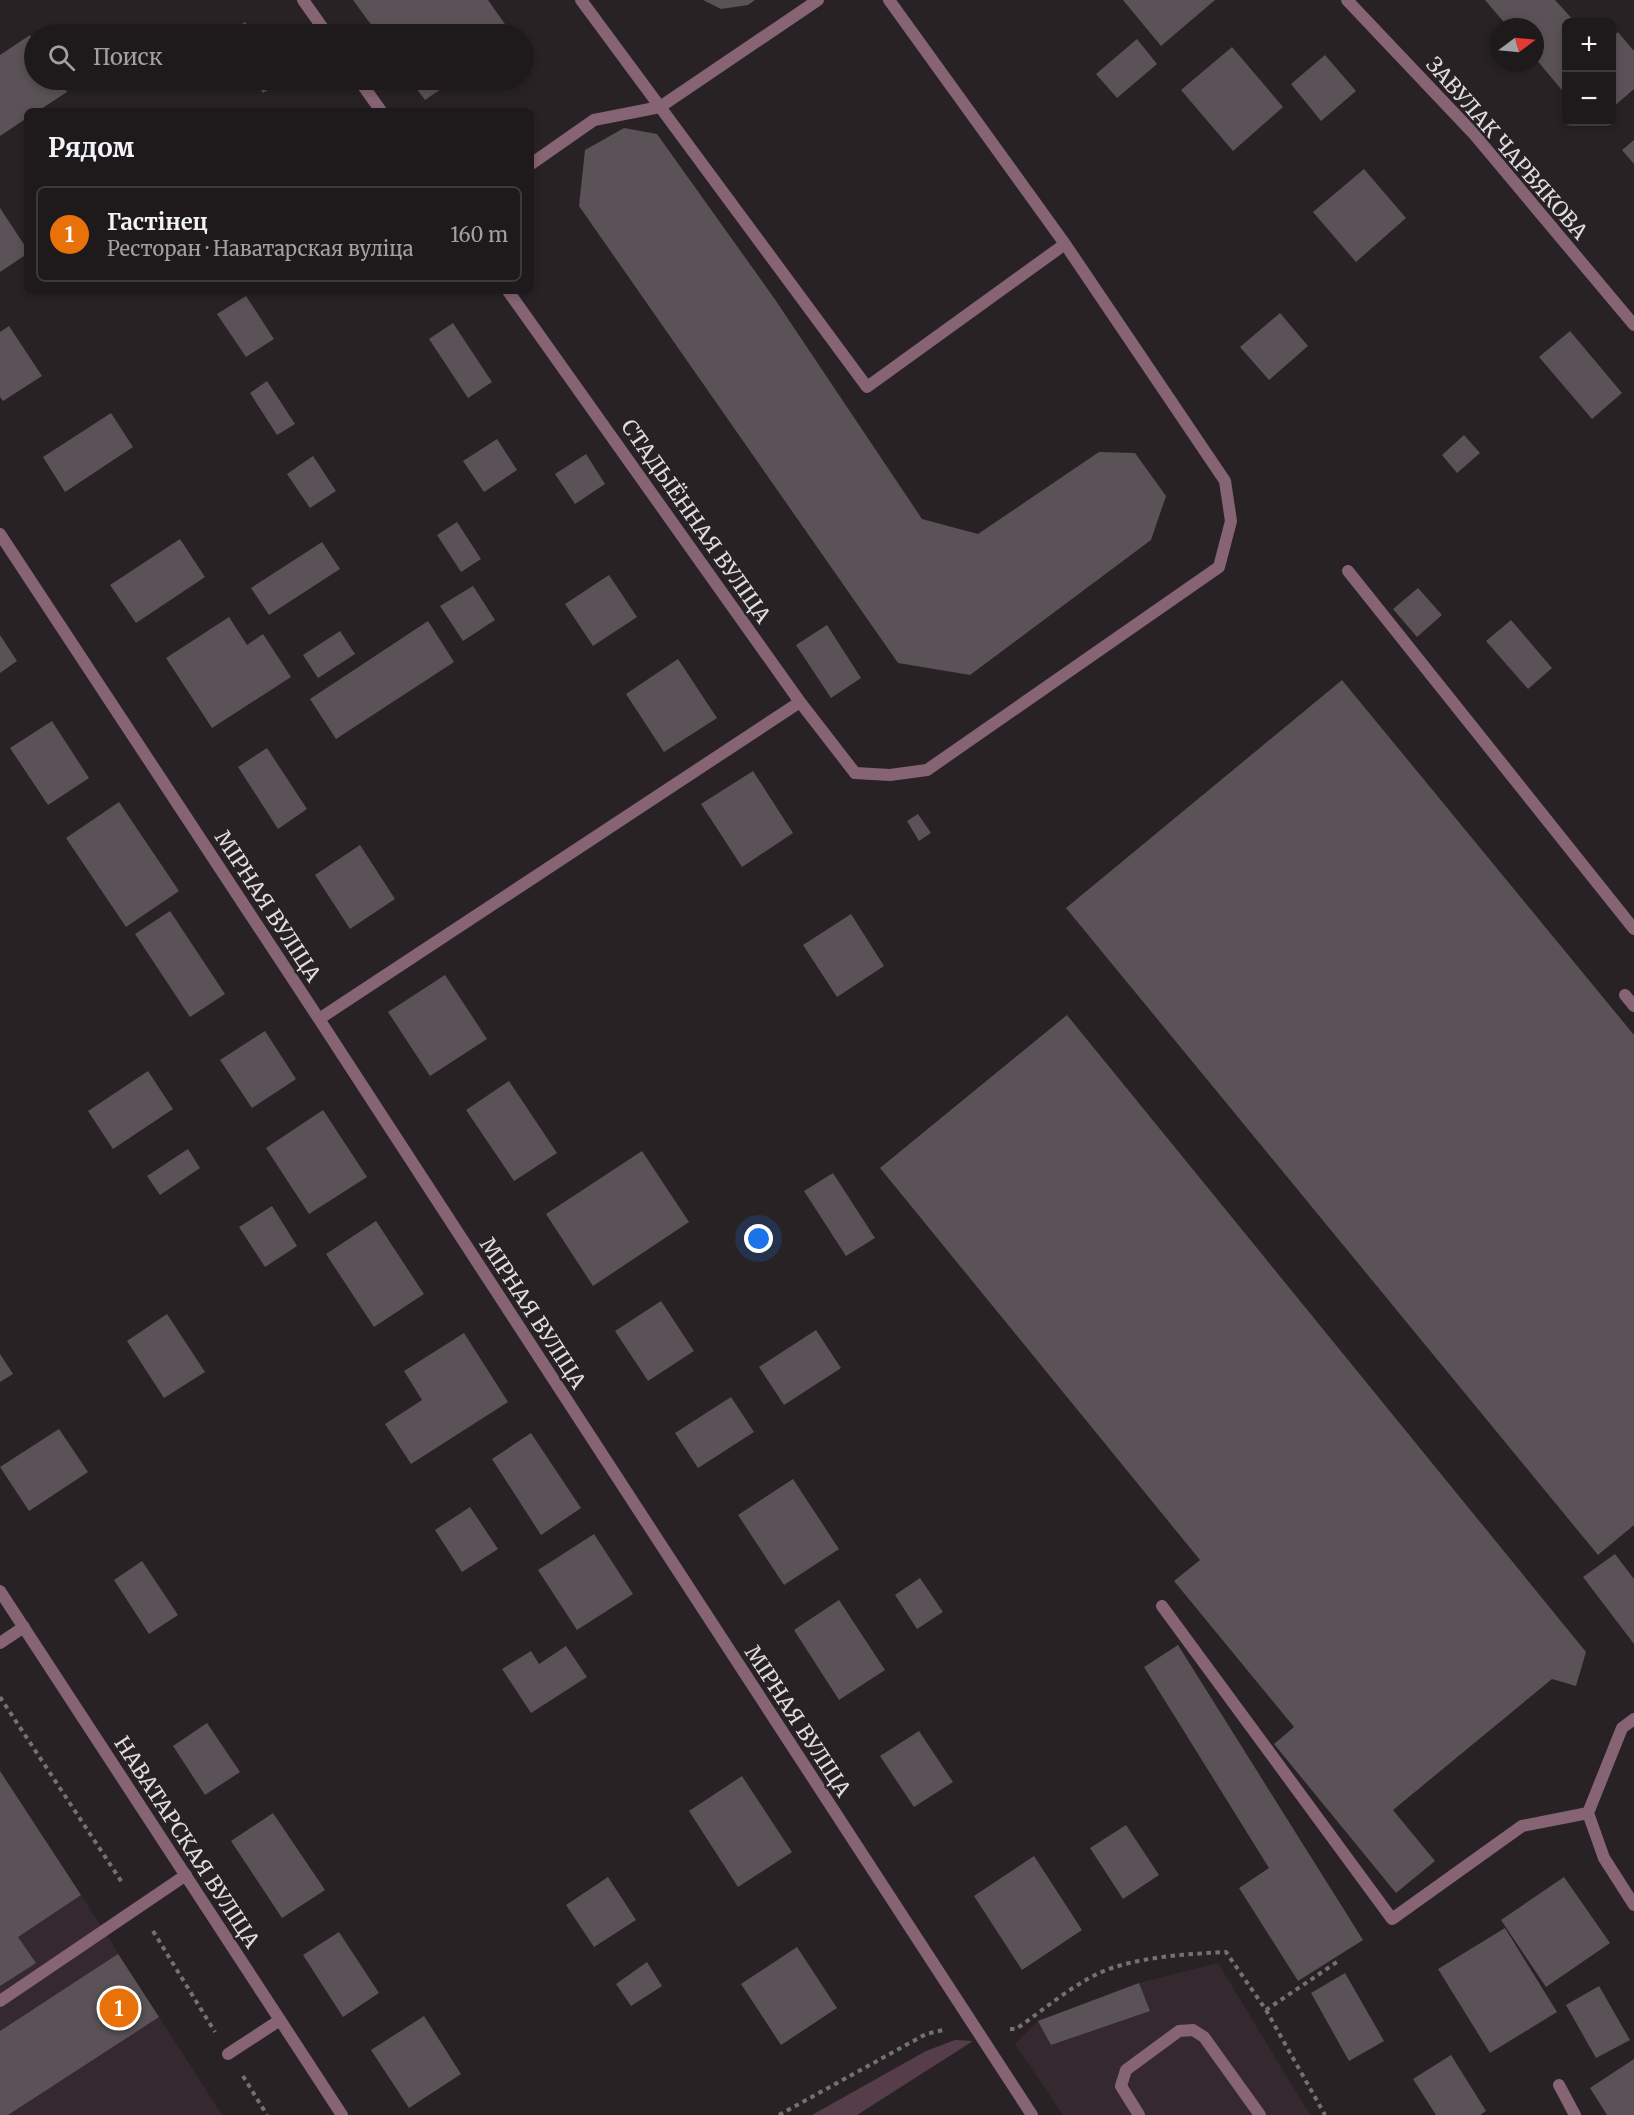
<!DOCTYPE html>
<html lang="ru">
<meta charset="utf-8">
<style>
body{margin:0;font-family:Merriweather,serif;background:#2b2729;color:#f1f3f6}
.controls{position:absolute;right:18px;top:18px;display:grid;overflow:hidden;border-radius:9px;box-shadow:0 3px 9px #0003}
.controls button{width:54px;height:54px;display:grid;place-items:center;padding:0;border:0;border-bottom:2px solid #3c383b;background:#1e1a1c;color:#f1f3f6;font:30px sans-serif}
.compass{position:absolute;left:1490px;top:18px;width:54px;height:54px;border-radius:50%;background:#1e1a1c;box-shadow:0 3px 9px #0003;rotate:74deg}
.you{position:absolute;left:759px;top:1239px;width:21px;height:21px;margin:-15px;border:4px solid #fff;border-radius:50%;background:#1a73e8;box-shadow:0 0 0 9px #1a73e833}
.badge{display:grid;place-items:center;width:39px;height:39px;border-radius:50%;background:#36d4a7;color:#fff;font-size:20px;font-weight:700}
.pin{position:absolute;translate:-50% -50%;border:3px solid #fff;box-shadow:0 2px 6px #0006}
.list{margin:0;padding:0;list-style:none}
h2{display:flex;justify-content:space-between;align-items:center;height:78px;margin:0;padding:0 24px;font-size:26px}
h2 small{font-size:20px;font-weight:400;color:#a1a1a3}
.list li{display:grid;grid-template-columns:39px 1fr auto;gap:18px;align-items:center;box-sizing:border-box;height:96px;margin:0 12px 12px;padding:0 12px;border:2px solid #3c383b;border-radius:9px}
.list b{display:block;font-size:22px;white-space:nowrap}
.list p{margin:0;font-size:20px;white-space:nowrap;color:#a1a1a3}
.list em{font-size:20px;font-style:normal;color:#a1a1a3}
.icon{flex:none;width:33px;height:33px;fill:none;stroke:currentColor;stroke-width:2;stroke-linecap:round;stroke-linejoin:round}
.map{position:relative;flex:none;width:1634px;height:2115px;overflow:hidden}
.search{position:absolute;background:#1e1a1c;box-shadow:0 3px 9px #0003;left:24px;top:24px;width:510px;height:66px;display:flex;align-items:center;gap:15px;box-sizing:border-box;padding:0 21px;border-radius:33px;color:#a1a1a3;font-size:22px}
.panel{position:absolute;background:#1e1a1c;box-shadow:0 3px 9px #0003;left:24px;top:108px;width:510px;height:186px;border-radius:9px}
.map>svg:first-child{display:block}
</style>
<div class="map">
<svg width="1634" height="2115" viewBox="0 0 1634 2115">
<rect width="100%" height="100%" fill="#282225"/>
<path fill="#35292f" d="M0,1771l81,124 141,220h-222z
M1218,1963l92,152h-247l-48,-71 23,-23 101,-38z"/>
<path fill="#553e49" d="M955,2040l18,1 -116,74h-45l114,-64z"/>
<path fill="#5a5256" d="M353,0h135l24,34h-134z
M703,0h52l-7,5 -27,4z
M1123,0h92l-54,46z
M1485,0h70l20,22h-9v73l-31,-37v-31h-27z
M245,22l8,12h-26z
M1618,32l16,19v38l-22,19v-70z
M30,35l4,7v38h25l8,12 -29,19h-11v7l-27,18v-81z
M1137,39l20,25 -40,34 -21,-24z
M1232,47l51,60 -50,44 -52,-61z
M1325,55l31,36 -35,30 -30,-37z
M254,80h29l-20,13z
M410,80h44l-29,20z
M624,128l33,6 117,164 148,221 56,15 121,-82 36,1 31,43 -15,44 -181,135 -72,-12 -319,-457 6,-56z
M1634,140v24l-12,-14z
M1364,169l42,49 -50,44 -43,-50z
M0,208l27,41v5l-27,18z
M246,296l28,43 -28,18 -29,-43z
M1280,313l28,33 -39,34 -29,-33z
M453,323l39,59 -24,16 -39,-59z
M9,326l33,50 -39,25 -3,-4v-65z
M1570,331l52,62 -30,26 -53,-62z
M267,381l28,43 -18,11 -27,-42z
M111,413l22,34 -68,45 -22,-35z
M1464,435l16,18 -23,20 -15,-18z
M497,439l20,31 -33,22 -21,-31z
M586,454l19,30 -30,20 -20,-30z
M313,456l23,35 -26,17 -23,-34z
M457,522l24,37 -20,13 -24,-37z
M180,539l25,38 -69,46 -26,-38z
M322,542l18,27 -71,46 -18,-27z
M609,575l28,42 -44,29 -28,-42z
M473,586l22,34 -32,21 -23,-35z
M1418,588l24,27 -25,22 -24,-28z
M229,617l18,28 16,-11 28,43 -79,51 -46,-70z
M1511,620l41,48 -24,21 -42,-48z
M428,621l26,41 -118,77 -26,-40z
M827,625l34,53 -30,20 -35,-53z
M340,631l15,23 -37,24 -15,-23z
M0,635l17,26 -17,12z
M678,659l39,59 -53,34 -38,-58z
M1342,680l292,355v490l-36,30 -532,-647z
M52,721l37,57 -41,27 -38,-57z
M267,748l40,61 -29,20 -40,-62z
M753,771l40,62 -51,34 -41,-63z
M119,802l60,89 -53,36 -60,-89z
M918,814l13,19 -12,8 -12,-20z
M360,845l35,54 -45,30 -35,-54z
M170,911l55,83 -35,23 -55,-83z
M851,914l33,52 -47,31 -34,-52z
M445,975l42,64 -57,37 -42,-64z
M1067,1015l519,637 -10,34 -24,-7 -159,131 42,51 -39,32 -122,-149 20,-17 -120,-146 26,-21 -320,-392z
M265,1031l31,48 -44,29 -32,-48z
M148,1071l25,38 -60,40 -25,-38z
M509,1081l48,72 -43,28 -48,-71z
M323,1110l44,67 -58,37 -43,-66z
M188,1149l12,19 -40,27 -13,-19z
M642,1151l47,71 -96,64 -47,-72z
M833,1173l42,65 -29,18 -42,-65z
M272,1206l25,40 -32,21 -26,-40z
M376,1221l48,73 -50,33 -48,-73z
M661,1301l33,50 -46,30 -33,-50z
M167,1314l38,58 -41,26 -37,-57z
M816,1330l25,38 -57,37 -25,-38z
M464,1333l44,69 -97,62 -26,-40 37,-24 -18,-29z
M0,1354l13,20 -13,8z
M731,1397l23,35 -56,36 -23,-35z
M59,1429l29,43 -59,39 -29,-44z
M531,1433l50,75 -40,27 -49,-76z
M793,1479l46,70 -55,36 -46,-70z
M470,1507l28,42 -36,23 -27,-42z
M594,1534l39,60 -56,36 -39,-60z
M1615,1554l19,25v65l-51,-67z
M142,1561l36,54 -29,19 -35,-54z
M920,1578l23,34 -26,17 -22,-34z
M839,1600l46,70 -46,30 -45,-70z
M1178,1645l185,295 -65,41 -59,-93 30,-20 -125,-201z
M566,1646l21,31 -56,36 -29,-44 29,-18 8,13z
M207,1723l33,49 -35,23 -32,-49z
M919,1731l34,51 -39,25 -34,-51z
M0,1771l81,124 -63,42 18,26 -36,23z
M742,1776l50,76 -54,35 -49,-76z
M273,1813l52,77 -43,28 -51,-77z
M1126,1825l33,50 -36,24 -33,-51z
M1034,1856l48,74 -60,40 -48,-74z
M608,1877l28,43 -42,27 -28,-42z
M1564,1877l46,66 -64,44 -45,-67z
M1505,1928l52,84 -67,41 -52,-84z
M339,1932l40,61 -36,24 -40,-62z
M797,1947l40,61 -56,37 -40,-61z
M118,1954l41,63 -151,98h-8v-84z
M647,1962l15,24 -31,20 -15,-22z
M1345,1973l39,68 -35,20 -38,-68z
M1139,1983l11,28 -99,34 -13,-24z
M1599,1986l31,54 -34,18 -30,-53z
M424,2016l37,58 -52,34 -38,-58z
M1451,2055l35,56 -6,4h-44l-23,-36z
M1634,2059v56h-27l-17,-27z"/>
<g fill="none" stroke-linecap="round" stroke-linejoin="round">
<path stroke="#757072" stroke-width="4" stroke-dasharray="4.5 4.5" stroke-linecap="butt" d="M0,1697l123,187
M153,1931l62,101
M1266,2010l59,105
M1010,2029h6c29,-20 65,-52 99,-62 35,-11 74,-13 111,-15l40,58 71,-48
M243,2076l24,39
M779,2115l147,-81 17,-4"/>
<path stroke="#866474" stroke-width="12" d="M581,0l286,387 198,-143 -176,-244
M531,164l63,-44 66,-13 158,-107
M1348,571l286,358
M855,773l35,2 37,-5 292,-203 12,-46 -6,-40 -160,-237
M1625,995l9,11
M1162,1606l230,313 130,-93 66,-13
M0,1643l24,-16
M1634,1719l-12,9 -34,85 16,45 30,47
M0,2001l186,-126
M228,2054l52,-34
M1559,2085l16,30
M1139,2115l-18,-29 5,-16 53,-39 14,-1 11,7 56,78"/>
<path stroke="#866474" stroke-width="12" d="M303,0l24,34
M1347,0l126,133 161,192
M359,80l22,31
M508,291l292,411 55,71
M0,534l319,485 713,1096
M319,1019l481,-317
M0,1591l342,524"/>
</g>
<g text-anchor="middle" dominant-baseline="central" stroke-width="5" stroke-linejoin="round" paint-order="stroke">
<g font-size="21" fill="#e1dcde" stroke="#282225">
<text transform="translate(1507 148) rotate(49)">ЗАВУЛАК ЧАРВЯКОВА</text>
<text transform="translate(696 521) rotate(55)">СТАДЫЁННАЯ ВУЛІЦА</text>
<text transform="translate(268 906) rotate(57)">МІРНАЯ ВУЛІЦА</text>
<text transform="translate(533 1313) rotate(57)">МІРНАЯ ВУЛІЦА</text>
<text transform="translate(798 1721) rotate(57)">МІРНАЯ ВУЛІЦА</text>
<text transform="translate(187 1842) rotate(57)">НАВАТАРСКАЯ ВУЛІЦА</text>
</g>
</g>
</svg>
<div class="controls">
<button>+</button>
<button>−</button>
</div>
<svg class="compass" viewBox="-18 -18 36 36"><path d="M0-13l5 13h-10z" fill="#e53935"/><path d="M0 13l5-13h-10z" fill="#a1a1a3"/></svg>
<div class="you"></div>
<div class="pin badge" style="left:119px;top:2008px;background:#e8710a">1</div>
<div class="search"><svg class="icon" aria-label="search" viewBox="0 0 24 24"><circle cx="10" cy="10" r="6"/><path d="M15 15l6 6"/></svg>Поиск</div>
<section class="panel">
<h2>Рядом<small></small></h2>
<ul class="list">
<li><span class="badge" style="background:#e8710a">1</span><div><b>Гастiнец</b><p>Ресторан · Наватарская вуліца</p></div><em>160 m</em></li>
</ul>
</section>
</div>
